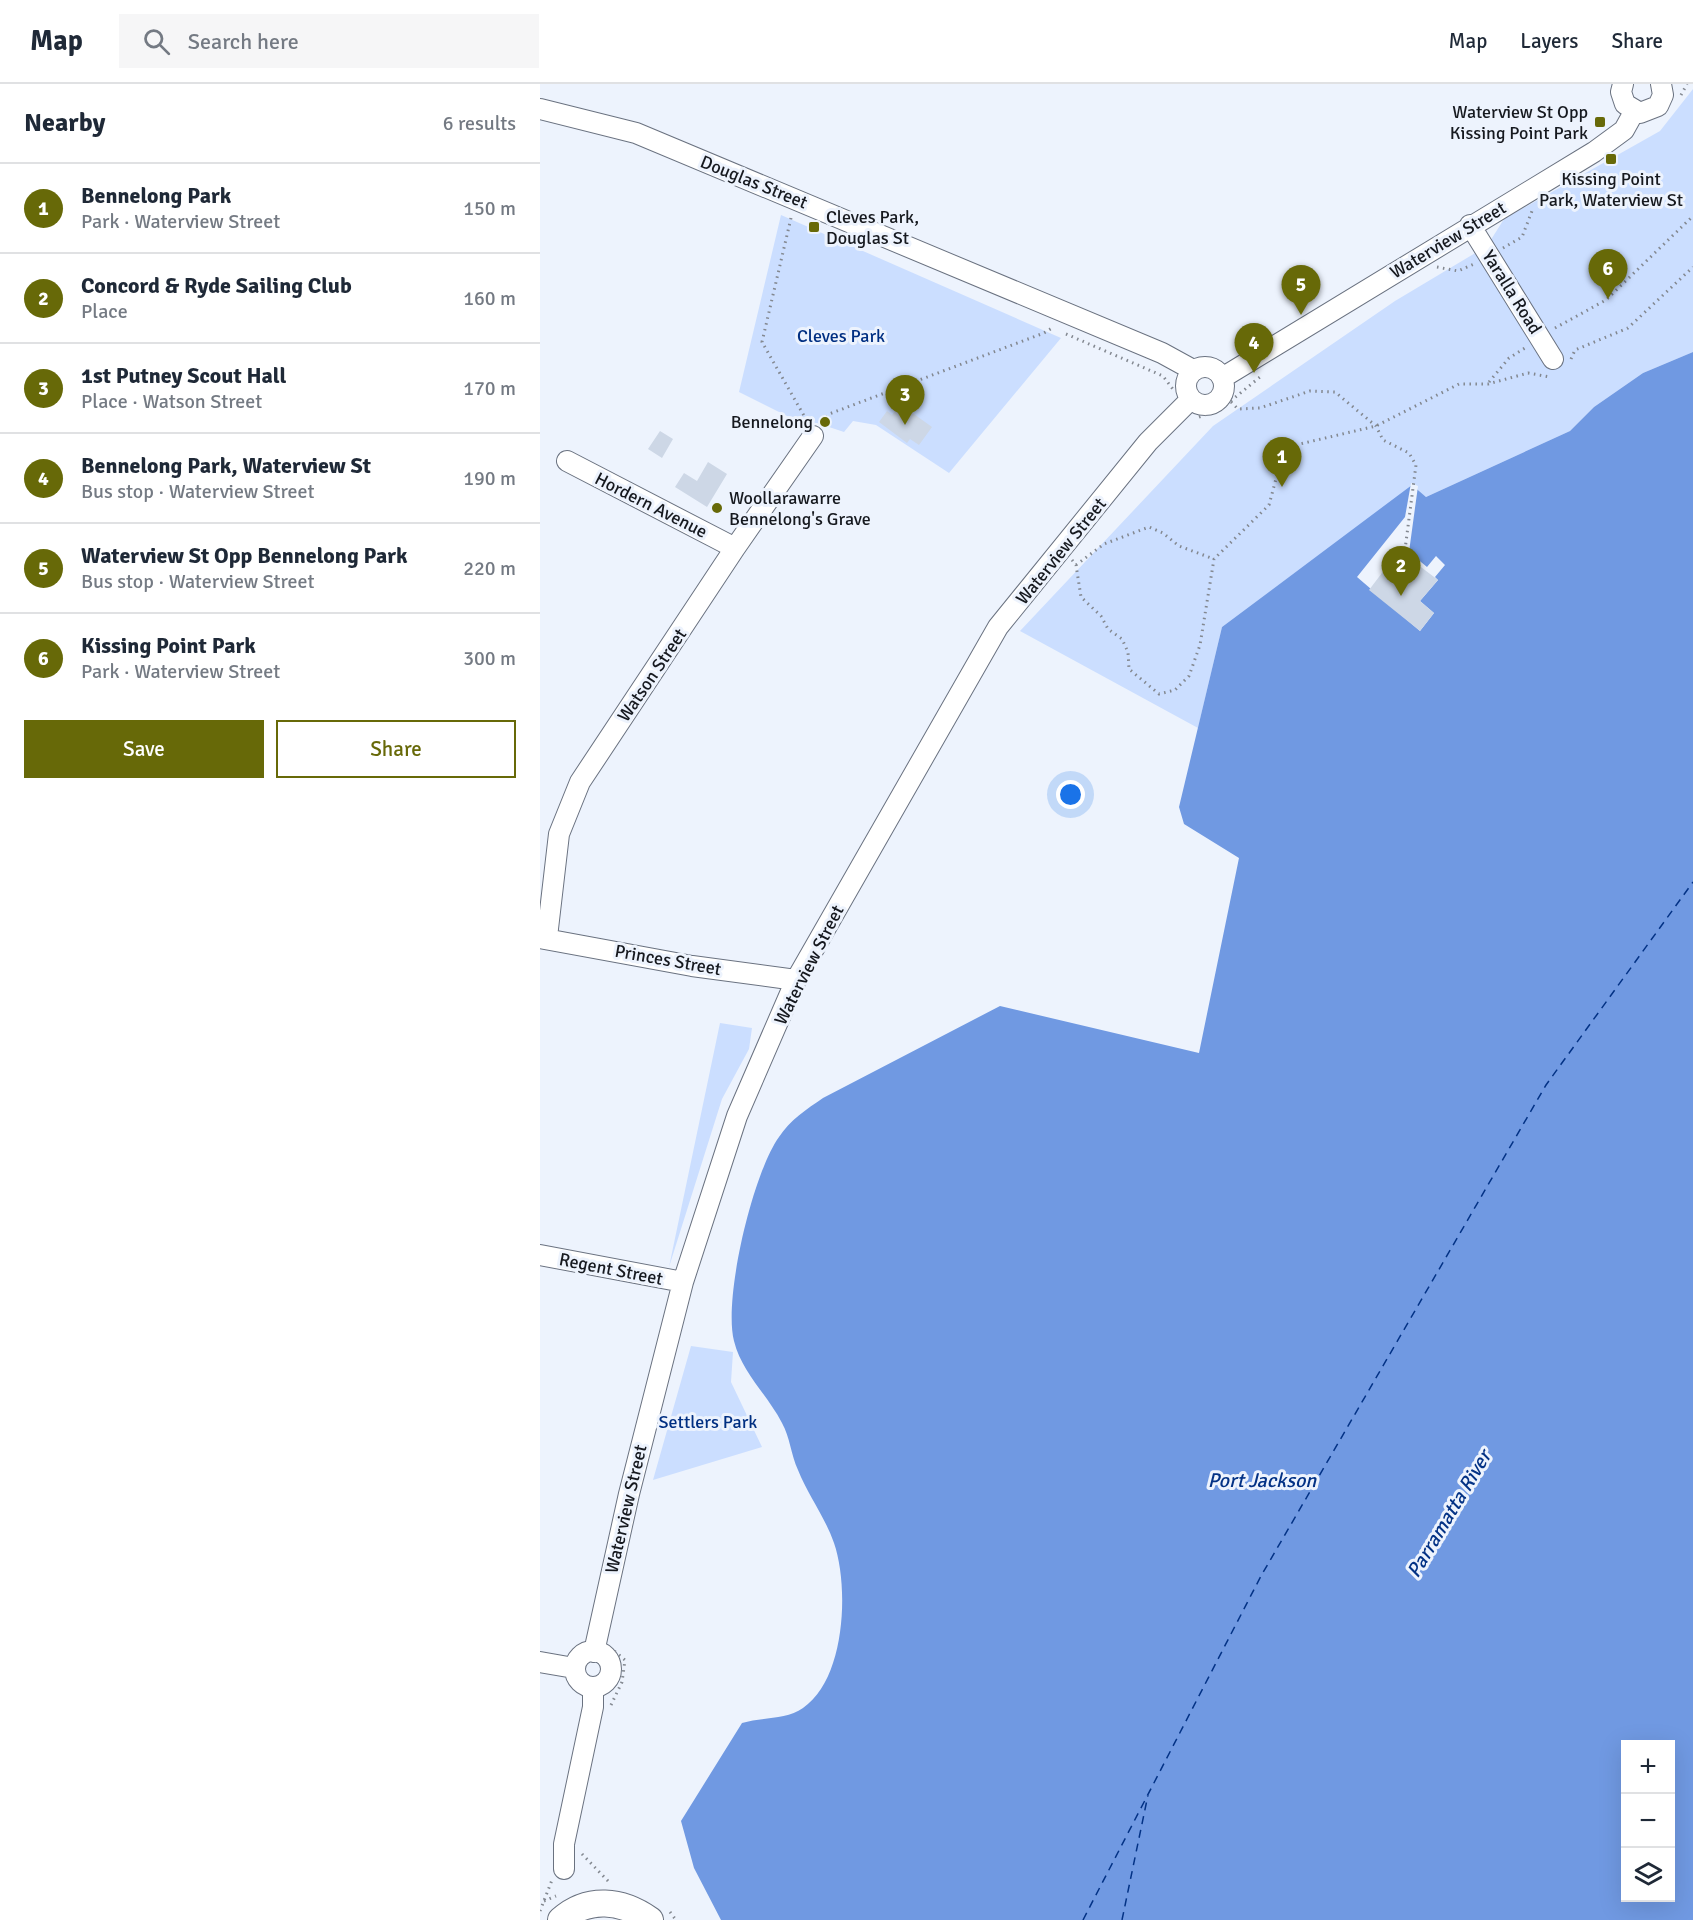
<!DOCTYPE html>
<meta charset="utf-8">
<style>
body{margin:0;font-family:Signika,sans-serif;background:#f6f6f7;color:#1f2937}
.controls{position:absolute;right:18px;bottom:18px;display:grid;overflow:hidden;border-radius:0px;box-shadow:0 6px 24px #0002}
.controls button{width:54px;height:54px;display:grid;place-items:center;padding:0;border:0;border-bottom:2px solid #e0e1e3;background:#fff;color:#1f2937;font:30px sans-serif}
.you{position:absolute;left:531px;top:711px;width:21px;height:21px;margin:-15px;border:4px solid #fff;border-radius:50%;background:#1a73e8;box-shadow:0 0 0 9px #1a73e833}
.badge{display:grid;place-items:center;width:39px;height:39px;border-radius:50%;background:#676908;color:#fff;font-size:20px;font-weight:700}
.pin{position:absolute;translate:-50% -50px;filter:drop-shadow(0 2px 3px #0008)}
.pin::after{content:'';position:absolute;top:32px;width:21px;height:18px;background:inherit;clip-path:polygon(0 0,100% 0,50% 100%)}
.list{margin:0;padding:0;list-style:none}
h2{display:flex;justify-content:space-between;align-items:center;height:78px;margin:0;padding:0 24px;font-size:26px}
h2 small{font-size:20px;font-weight:400;color:#747a83}
.list li{display:grid;grid-template-columns:39px 1fr auto;gap:18px;align-items:center;box-sizing:border-box;height:90px;padding:0 24px;border-top:2px solid #e0e1e3}
.list b{display:block;font-size:22px;white-space:nowrap}
.list p{margin:0;font-size:20px;white-space:nowrap;color:#747a83}
.list em{font-size:20px;font-style:normal;color:#747a83}
.actions{display:flex;gap:12px;padding:18px 24px}
.actions a{flex:1;padding:14px 0;border:2px solid #676908;border-radius:0px;text-align:center;font-size:21px;color:#676908}
.actions .main{background:#676908;color:#fff}
.icon{flex:none;width:33px;height:33px;fill:none;stroke:currentColor;stroke-width:2;stroke-linecap:round;stroke-linejoin:round}
.map{position:relative;flex:none;width:1153px;height:1836px;overflow:hidden}
header{display:flex;align-items:center;gap:36px;box-sizing:border-box;height:84px;padding:0 30px;background:#fff;border-bottom:2px solid #e0e1e3}
header strong{font-size:28px}
nav{display:flex;gap:33px;margin-inline-start:auto;font-size:21px}
.search{width:420px;height:54px;background:#f6f6f7;display:flex;align-items:center;gap:15px;box-sizing:border-box;padding:0 21px;border-radius:0px;color:#747a83;font-size:22px}
main{display:flex}
aside{flex:1;background:#fff}
.map>svg:first-child{display:block}
</style>
<header>
<strong>Map</strong>
<div class="search"><svg class="icon" aria-label="search" viewBox="0 0 24 24"><circle cx="10" cy="10" r="6"/><path d="M15 15l6 6"/></svg>Search here</div>
<nav><a>Map</a><a>Layers</a><a>Share</a></nav>
</header>
<main>
<aside>
<h2>Nearby<small>6 results</small></h2>
<ul class="list">
<li><span class="badge">1</span><div><b>Bennelong Park</b><p>Park · Waterview Street</p></div><em>150 m</em></li>
<li><span class="badge">2</span><div><b>Concord &amp; Ryde Sailing Club</b><p>Place</p></div><em>160 m</em></li>
<li><span class="badge">3</span><div><b>1st Putney Scout Hall</b><p>Place · Watson Street</p></div><em>170 m</em></li>
<li><span class="badge">4</span><div><b>Bennelong Park, Waterview St</b><p>Bus stop · Waterview Street</p></div><em>190 m</em></li>
<li><span class="badge">5</span><div><b>Waterview St Opp Bennelong Park</b><p>Bus stop · Waterview Street</p></div><em>220 m</em></li>
<li><span class="badge">6</span><div><b>Kissing Point Park</b><p>Park · Waterview Street</p></div><em>300 m</em></li>
</ul>
<div class="actions"><a class="main">Save</a><a>Share</a></div>
</aside>
<div class="map">
<svg width="1153" height="1836" viewBox="0 0 1153 1836">
<rect width="100%" height="100%" fill="#edf3fd"/>
<path fill="#cbdeff" d="M1153,5v263l-50,21 -49,34 -24,24 -144,66 -14,-11 -190,141 -24,101 -178,-97 193,-205 182,-125 92,-55 17,-27 156,-88z
M241,131l280,123 -112,135 -73,-48 -23,-4 -9,11 -27,-9 -18,-1 -60,-30z
M180,939l32,5 -3,21 -27,50 -53,168z
M151,1262l42,6 -2,30 31,65 -109,33z"/>
<path fill="#7099e2" fill-rule="evenodd" d="M1153,268v1568h-972l-27,-52 -13,-47 61,-98c20,-6 44,-3 61,-15 43,-29 46,-122 31,-165 -9,-26 -26,-48 -36,-73 -7,-15 -8,-33 -16,-47 -15,-29 -40,-50 -48,-82 -11,-43 19,-168 45,-204 11,-17 28,-28 44,-39l177,-92 199,47 40,-195 -55,-34 -5,-17 43,-180 190,-142 14,12 144,-66 24,-24 49,-34zM1086,1660h44v154h-44z"/>
<path fill="#edf3fd" d="M871,399l7,3 -9,66 18,15 9,-11 9,9 -10,12 3,3 -18,21 14,12 -14,18 -63,-54 48,-60z"/>
<g fill="none" stroke-linecap="round" stroke-linejoin="round">
<path stroke="#033285" stroke-width="1.5" stroke-dasharray="8 6" stroke-linecap="butt" d="M543,1836l178,-344 285,-491 147,-203
M582,1836l26,-125"/>
</g>
<path fill="#cdd7e6" d="M360,320l32,23 -13,18 -9,-6 -3,4 -28,-21 8,-11 5,4z
M120,347l13,8 -11,19 -14,-9z
M168,378l19,12 -20,33 -32,-20 9,-14 13,8z
M873,477l25,19 -18,21 14,12 -14,18 -51,-41 19,-25 13,10z"/>
<g fill="none" stroke-linecap="round" stroke-linejoin="round">
<g stroke="#6a7280" stroke-width="22">
<path id="minor" d="M1083,0l-2,8 4,12 15,9 18,-7 5,-11 -2,-11
M0,25l96,24 526,220 31,17
M930,141l83,134
M646 302a19 19 0 1 1 38 0a19 19 0 1 1-38 0Z
M682,294l372,-226 30,-22 10,-18
M27,377l168,87
M7,853l12,-103 21,-52 155,-234 78,-112
M0,854l152,28 104,14
M0,1171l143,27
M35 1585a18 18 0 1 1 36 0a18 18 0 1 1-36 0Z
M54,1568l35,-158 54,-212 54,-166 59,-136 202,-353 150,-185 43,-43
M0,1578l34,6
M24,1785v-25l29,-137v-20"/>
</g>
<g stroke="#6a7280" stroke-width="28">
<path id="major" d="M21,1836c27,-24 61,-20 89,0"/>
</g>
<path stroke="#838890" stroke-width="3" stroke-dasharray="1.5 4.5" stroke-linecap="butt" d="M1141,11l6,-11
M251,134l-29,124 45,79
M963,164l19,-11 10,-26
M897,183l21,4 16,-7
M1015,244l51,-28 87,-84
M526,250l97,42 12,16
M1031,275l4,-9 53,-22 65,-61
M949,298l20,-24 16,-10
M691,318l7,7 22,-1 50,-17 25,1 41,34 7,14 26,13 7,12 -13,100
M659,333l22,-8 39,-32
M283,338l6,-8 215,-81 8,-5
M532,476l4,5 5,32 20,19 7,13 14,10 6,13 1,17 30,25 16,-4 14,-14 11,-31 14,-86 55,-54 8,-30 9,-18 14,-13 76,-18 83,-42h29l40,-11 22,4
M536,481l28,-21 45,-17 14,6 16,13 35,13
M71,1621l11,-23 3,-22 -13,-11
M42,1770l27,28
M4,1817l12,-5
M0,1827l12,-31
M130,1828l6,8"/>
<use href="#minor" stroke="#fff" stroke-width="20"/>
<use href="#major" stroke="#fff" stroke-width="26"/>
</g>
<g fill="#676908" stroke="#edf3fd" stroke-width="2">
<rect x="1054" y="32" width="12" height="12" rx="3"/>
<rect x="1065" y="69" width="12" height="12" rx="3"/>
<rect x="268" y="137" width="12" height="12" rx="3"/>
<circle cx="285" cy="338" r="6"/>
<circle cx="177" cy="424" r="6"/>
</g>
<g text-anchor="middle" dominant-baseline="central" stroke-width="6" stroke-linejoin="round" paint-order="stroke">
<g font-size="18" fill="#16191f" stroke="#edf3fd" text-anchor="end">
<text x="1048" y="28">Waterview St Opp<tspan x="1048" dy="21">Kissing Point Park</tspan></text>
<text x="1071" y="95" text-anchor="middle">Kissing Point<tspan x="1071" dy="21">Park, Waterview St</tspan></text>
<text x="286" y="133" text-anchor="start">Cleves Park,<tspan x="286" dy="21">Douglas St</tspan></text>
<text x="273" y="338">Bennelong</text>
<text x="189" y="414" text-anchor="start">Woollarawarre<tspan x="189" dy="21">Bennelong's Grave</tspan></text>
</g>
<g font-size="18" fill="#16191f" stroke="#edf3fd">
<text transform="translate(214 98) rotate(22)">Douglas Street</text>
<text transform="translate(908 156) rotate(-31)">Waterview Street</text>
<text transform="translate(972 208) rotate(58)">Yaralla Road</text>
<text transform="translate(111 421) rotate(27)">Hordern Avenue</text>
<text transform="translate(521 467) rotate(-51)">Waterview Street</text>
<text transform="translate(112 591) rotate(-56)">Watson Street</text>
<text transform="translate(128 876) rotate(10)">Princes Street</text>
<text transform="translate(269 881) rotate(-63)">Waterview Street</text>
<text transform="translate(71 1185) rotate(11)">Regent Street</text>
<text transform="translate(86 1425) rotate(-77)">Waterview Street</text>
</g>
<g font-size="18" fill="#002f82" stroke="#edf3fd">
<text x="301" y="252">Cleves Park</text>
<text x="168" y="1338">Settlers Park</text>
</g>
<g font-size="20" font-style="italic" fill="#033285" stroke="#edf3fd">
<text x="722" y="1396">Port Jackson</text>
<text transform="translate(909 1430) rotate(-59)">Parramatta River</text>
</g>
</g>
</svg>
<div class="controls">
<button>+</button>
<button>−</button>
<button><svg class="icon" aria-label="layers" viewBox="0 0 24 24"><path d="M12 4l9 5-9 5-9-5zM3 14l9 5 9-5"/></svg></button>
</div>
<div class="you"></div>
<div class="pin badge" style="left:742px;top:403px">1</div>
<div class="pin badge" style="left:861px;top:512px">2</div>
<div class="pin badge" style="left:365px;top:341px">3</div>
<div class="pin badge" style="left:714px;top:289px">4</div>
<div class="pin badge" style="left:761px;top:231px">5</div>
<div class="pin badge" style="left:1068px;top:215px">6</div>
</div>
</main>
